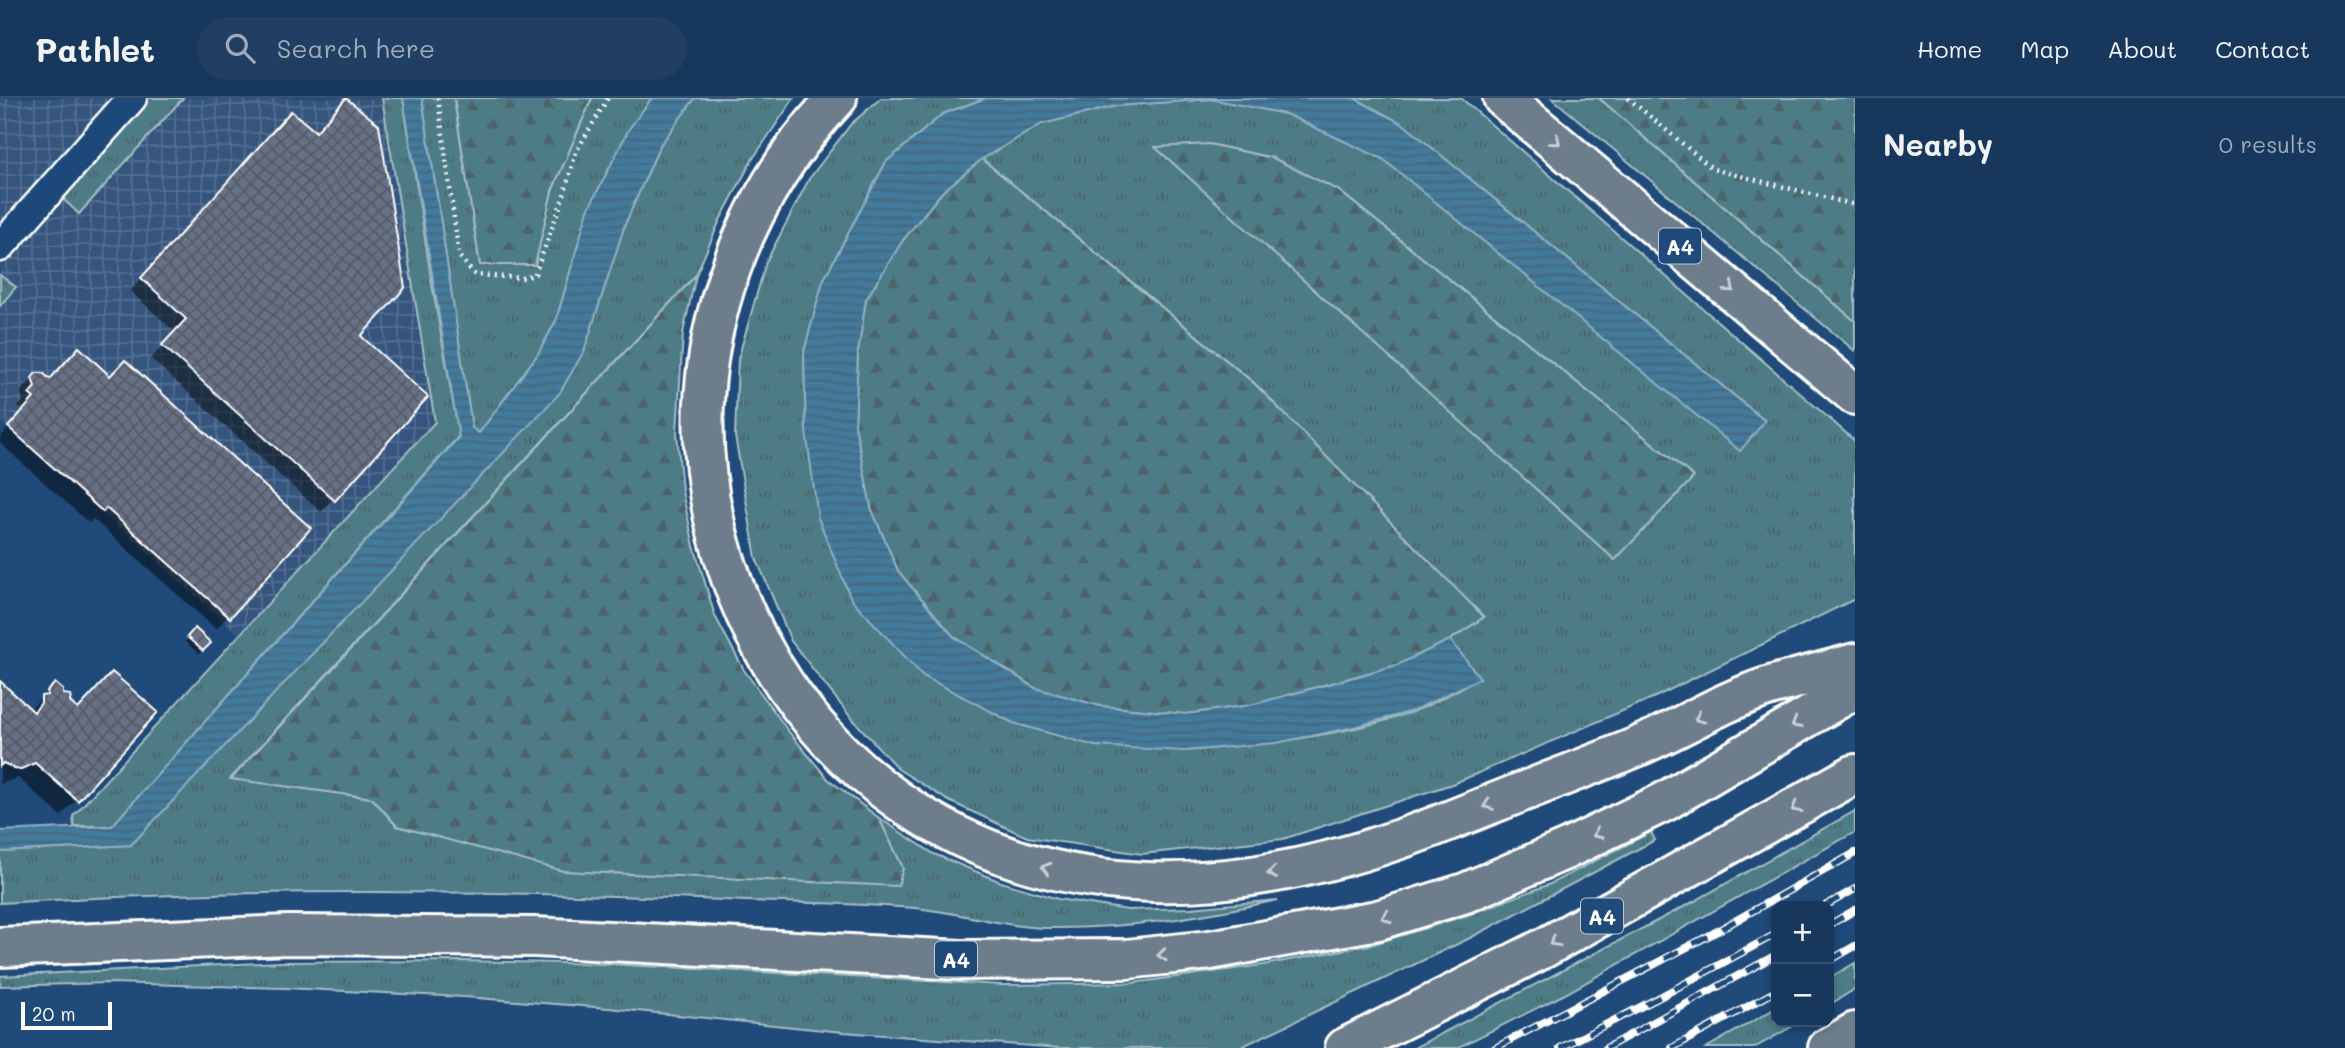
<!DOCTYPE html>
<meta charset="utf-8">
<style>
body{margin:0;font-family:Mali,sans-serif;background:#203f62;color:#f1f3f6}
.controls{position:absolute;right:21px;bottom:21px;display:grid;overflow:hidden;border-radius:14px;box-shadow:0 4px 10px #0003}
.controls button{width:63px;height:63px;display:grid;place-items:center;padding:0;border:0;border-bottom:2px solid #365272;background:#17385c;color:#f1f3f6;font:35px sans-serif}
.scale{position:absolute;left:21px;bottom:18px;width:91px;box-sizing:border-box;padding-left:7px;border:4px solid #fff;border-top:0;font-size:19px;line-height:24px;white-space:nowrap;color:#fff;-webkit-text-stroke:5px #1f4a7a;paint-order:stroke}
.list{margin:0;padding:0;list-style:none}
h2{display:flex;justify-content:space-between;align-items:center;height:91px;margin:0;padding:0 28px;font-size:30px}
h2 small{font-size:23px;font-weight:400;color:#9eacbb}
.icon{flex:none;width:38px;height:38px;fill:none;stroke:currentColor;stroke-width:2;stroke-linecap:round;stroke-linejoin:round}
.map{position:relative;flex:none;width:1855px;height:950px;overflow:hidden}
header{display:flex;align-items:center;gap:42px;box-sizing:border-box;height:98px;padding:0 35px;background:#17385c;border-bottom:2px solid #365272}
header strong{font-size:33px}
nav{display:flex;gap:38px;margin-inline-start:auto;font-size:24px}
.search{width:490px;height:63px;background:#203f62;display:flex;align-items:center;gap:18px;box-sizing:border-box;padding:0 24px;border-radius:38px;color:#9eacbb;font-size:26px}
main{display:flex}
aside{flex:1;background:#17385c}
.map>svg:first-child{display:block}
</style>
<header>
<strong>Pathlet</strong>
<div class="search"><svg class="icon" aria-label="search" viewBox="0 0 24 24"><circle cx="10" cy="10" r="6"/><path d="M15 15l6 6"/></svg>Search here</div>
<nav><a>Home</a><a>Map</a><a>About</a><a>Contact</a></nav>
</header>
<main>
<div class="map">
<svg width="1855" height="950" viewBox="0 0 1855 950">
<defs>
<pattern id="industrial-grid" width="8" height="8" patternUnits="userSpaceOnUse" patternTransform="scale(1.75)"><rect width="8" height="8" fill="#34557e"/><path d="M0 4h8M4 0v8" fill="none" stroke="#526e91"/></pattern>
<pattern id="grass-tufts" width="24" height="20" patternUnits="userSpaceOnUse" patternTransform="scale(1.75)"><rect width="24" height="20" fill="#4d7c87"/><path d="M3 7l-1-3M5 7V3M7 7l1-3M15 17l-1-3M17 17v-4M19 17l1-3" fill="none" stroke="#4c646a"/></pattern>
<pattern id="forest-firs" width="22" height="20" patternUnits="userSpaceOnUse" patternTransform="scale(1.75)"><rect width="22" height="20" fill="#4d7c87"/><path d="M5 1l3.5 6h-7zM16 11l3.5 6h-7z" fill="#4c646a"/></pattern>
<pattern id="water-rules" width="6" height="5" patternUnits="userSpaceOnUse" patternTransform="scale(1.75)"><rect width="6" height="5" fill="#427a9c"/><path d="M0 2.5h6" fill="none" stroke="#476374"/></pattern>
<pattern id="building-cross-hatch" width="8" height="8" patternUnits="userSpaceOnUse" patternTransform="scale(1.75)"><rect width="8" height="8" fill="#666f87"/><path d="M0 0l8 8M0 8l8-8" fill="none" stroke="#565a64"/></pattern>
</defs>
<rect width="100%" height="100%" fill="#1f4a7a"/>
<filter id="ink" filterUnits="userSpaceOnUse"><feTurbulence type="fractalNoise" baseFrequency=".0143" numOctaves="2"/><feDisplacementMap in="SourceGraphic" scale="14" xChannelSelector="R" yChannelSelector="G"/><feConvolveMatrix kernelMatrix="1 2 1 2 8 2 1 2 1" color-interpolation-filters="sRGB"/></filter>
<g filter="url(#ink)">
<path fill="url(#industrial-grid)" d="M0,0h382l53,324 -197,212 -238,-213z"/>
<path fill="url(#grass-tufts)" stroke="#a6bec3" stroke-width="2" fill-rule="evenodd" d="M147,0h36l-104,116 -20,-19z
M382,0h21l29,186 27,152 -347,390h-38l-1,-10 362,-394z
M422,0h32l26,167h54l18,-74 40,-93h60l-23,31 -41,81 -32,111 -18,33 -59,79 -7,-5z
M695,0h99l-42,62 -32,60 -24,55 -465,503 141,20 25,28 506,42 -24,-50 55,36 67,28 57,17 70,11 62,-2 88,-8c-78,17 -150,29 -230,28 -45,-1 -89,-16 -134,-20 -55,-5 -112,-5 -167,-7 -249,-11 -498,-14 -747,2v-51l131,-7 453,-494 41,-127 35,-79z
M881,0h105l-43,16 -57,48 -33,62 -30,57 -19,71 2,79 378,320c75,-7 157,-14 228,-39 24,-9 46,-23 68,-34l-30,-38 33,-23 -228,-233 -273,-225 60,-35 74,-18 95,-7 75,15 97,45 357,291 24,-30 -361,-296 -49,-26h107l394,343v158l-198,97 -202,87 -172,56 -141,15 -115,-17 -78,-36 -51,-32 -49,-54 -58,-74 -35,-83 -21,-122 3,-77 28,-97 43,-83 42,-55zM1338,92l355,286 -78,83z
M1552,0h47l256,223v30z
M0,177l16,12 -16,19z
M1855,713v21l-290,162 -108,54h-43l279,-146z
M1651,734l4,8 -183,97 -233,111h-180l-216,-16 -235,-24 -144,-11 -179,-9 -175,-5 -110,3v-10l279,-14 183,-1 146,3 394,21 130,-2 131,-18 111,-21 94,-29 82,-31z
M1855,865v26l-26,16v-27z
M1776,910v14h24l-46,26h-48z"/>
<path fill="url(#forest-firs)" stroke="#a6bec3" stroke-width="2" d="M454,0h138l-40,93 -17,74h-55z
M1599,0h256v223z
M1209,46l64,14 65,32 356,287 -79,83 -460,-413z
M982,61l273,225 229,233 -34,23 -53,25 -146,40 -65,9 -86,-8 -65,-18 -82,-52 -55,-65 -27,-63 -16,-82 3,-74 8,-53 37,-59 39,-48z
M696,177l-13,58 -6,99 5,59 12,55 21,70 29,54 45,62 39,47 51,39 24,50 -5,18 -335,-15 -166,-45 -25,-28 -141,-19z"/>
<path fill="url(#water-rules)" stroke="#8eafc4" stroke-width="2" d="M403,0h19l50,330 7,5 59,-79 18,-33 32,-111 41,-81 23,-31h43l-35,47 -35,79 -41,127 -25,43 -428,451 -131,7v-21l112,-5 347,-389z
M986,0h368l49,26 362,297 -25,30 -357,-292 -97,-45 -75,-15 -95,7 -74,18 -60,35 -40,33 -39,48 -37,59 -8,53 -3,74 16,82 27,63 55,65 82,52 65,18 86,8 65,-9 82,-22 64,-18 53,-25 30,38 -67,33 -63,17 -74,15 -92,8 -89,-5 -82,-23 -90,-47 -72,-77 -33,-81 -12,-87 -2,-79 19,-71 63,-119 57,-48z"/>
<path fill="#0007" d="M279,27l36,9 43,202 68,61 -105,115 -170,-153 24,-27 -45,-41z
M37,277l13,6 60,-3 198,150 -92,101 -123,-110 -4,4 -89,-80v-5l23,-27 -5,-4 5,-6 -3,-9z
M195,533l13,12 -9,11 -14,-12z
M0,585l29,27 26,-24 6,10 16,15 79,1 -95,104 -43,-38 -18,6z"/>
<path fill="url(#building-cross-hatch)" stroke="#fff" stroke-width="2" d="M346,0l33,27 26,163 -44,48 67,61 -93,104 -173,-156 24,-26 -45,-41 150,-167 25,21z
M79,249l31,29 15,-16 186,168 -81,90 -124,-110 -3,4 -95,-85 26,-29 -5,-4 6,-7 -3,-9 4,-5h7l7,6z
M195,530l16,15 -8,8 -16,-14z
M112,574l46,40 -80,89 -43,-38 -16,7 -16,-7 -3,3v-85l34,31 7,-9v-7l7,-1 -1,-4 8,-8 8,7v4l8,1 -1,7 8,7z"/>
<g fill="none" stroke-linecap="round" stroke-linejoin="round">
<g stroke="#fff" stroke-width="33">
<path id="minor" d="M0,149l132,-149"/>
</g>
<g stroke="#fff" stroke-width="44">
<path id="motorway" d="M837,0c-111,117 -160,280 -119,438 28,107 90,201 181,265 151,105 330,97 498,39 34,-11 68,-26 102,-39 45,-18 91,-35 135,-53 45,-19 87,-46 133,-61 29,-9 59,-16 88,-24
M1503,0l352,297
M0,849l288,-12 247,2 426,23 166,-1 83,-9 168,-30 87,-27 102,-44 97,-47 191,-113
M1345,950l199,-100 311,-174
M1828,950l27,-16"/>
</g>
<path stroke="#fff" stroke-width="4.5" stroke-dasharray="2 5" stroke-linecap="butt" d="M438,0l21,158 16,19 50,3 10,-4 28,-76 13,-46 32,-54
M1628,0l85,71 142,36"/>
<use href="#minor" stroke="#1f4a7a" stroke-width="28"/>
<use href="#motorway" stroke="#6d7d8c" stroke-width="38"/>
<g stroke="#fff" stroke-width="8">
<path id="rail" d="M1825,808l30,-17
M1829,827l26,-15
M1829,863l26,-15
M1495,950l217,-114 143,-81
M1560,950l98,-50 118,-64
M1606,950l170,-93
M1672,950l104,-57"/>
</g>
<use href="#rail" stroke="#1f4a7a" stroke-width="5" stroke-dasharray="16" stroke-linecap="butt"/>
</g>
<defs><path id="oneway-chevron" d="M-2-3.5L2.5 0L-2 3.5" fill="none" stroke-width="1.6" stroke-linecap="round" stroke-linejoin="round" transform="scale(1.75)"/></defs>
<g stroke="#ccd2d7">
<use href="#oneway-chevron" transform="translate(1556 43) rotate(39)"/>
<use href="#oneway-chevron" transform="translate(1730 190) rotate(40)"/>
<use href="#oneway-chevron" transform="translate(1699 620) rotate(155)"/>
<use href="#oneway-chevron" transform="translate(1796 626) rotate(149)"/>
<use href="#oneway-chevron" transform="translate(1488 707) rotate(159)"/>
<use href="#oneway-chevron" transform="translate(1796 710) rotate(150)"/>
<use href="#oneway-chevron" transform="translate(1597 736) rotate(154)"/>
<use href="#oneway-chevron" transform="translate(1046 770) rotate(-164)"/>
<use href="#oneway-chevron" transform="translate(1272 775) rotate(171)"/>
<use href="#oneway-chevron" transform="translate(1386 819) rotate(164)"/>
<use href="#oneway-chevron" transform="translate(1554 844) rotate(151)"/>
<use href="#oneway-chevron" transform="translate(1162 857) rotate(174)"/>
</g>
</g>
<g text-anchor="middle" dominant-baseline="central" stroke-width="5" stroke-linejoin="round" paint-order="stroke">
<g fill="#1f4a7a" stroke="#bcc9d7" stroke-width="2">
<rect x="1659" y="130.5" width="42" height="35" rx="5"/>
<rect x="1581" y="800.5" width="42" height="35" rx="5"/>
<rect x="935" y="843.5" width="42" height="35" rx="5"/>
</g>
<g font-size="21" font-weight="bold" fill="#fff">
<text x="1680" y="148">A4</text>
<text x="1602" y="818">A4</text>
<text x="956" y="861">A4</text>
</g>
</g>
</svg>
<div class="controls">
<button>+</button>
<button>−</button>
</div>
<div class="scale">20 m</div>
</div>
<aside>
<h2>Nearby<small>0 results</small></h2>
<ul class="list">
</ul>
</aside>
</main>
